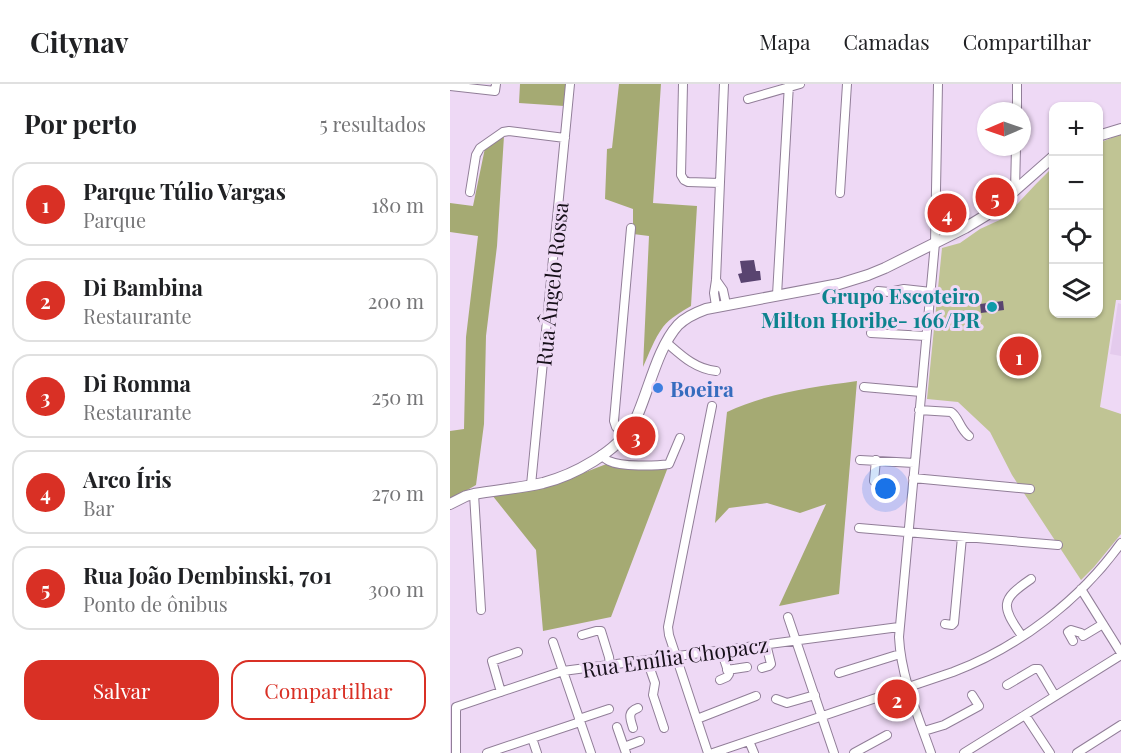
<!DOCTYPE html>
<html lang="pt">
<meta charset="utf-8">
<style>
body{margin:0;font-family:"Playfair Display",serif;background:#f2f2f2;color:#202124}
.controls{position:absolute;right:18px;top:18px;display:grid;overflow:hidden;border-radius:12px;box-shadow:0 2px 4px #0004}
.controls button{width:54px;height:54px;display:grid;place-items:center;padding:0;border:0;border-bottom:2px solid #e0e0e0;background:#fff;color:#202124;font:30px sans-serif}
.compass{position:absolute;left:527px;top:18px;width:54px;height:54px;border-radius:50%;background:#fff;box-shadow:0 2px 4px #0004;rotate:268deg}
.you{position:absolute;left:436px;top:405px;width:21px;height:21px;margin:-15px;border:4px solid #fff;border-radius:50%;background:#1a73e8;box-shadow:0 0 0 9px #1a73e833}
.badge{display:grid;place-items:center;width:39px;height:39px;border-radius:50%;background:#d93025;color:#fff;font-size:20px;font-weight:700}
.pin{position:absolute;translate:-50% -50%;border:3px solid #fff;box-shadow:0 2px 6px #0006}
.list{margin:0;padding:0;list-style:none}
h2{display:flex;justify-content:space-between;align-items:center;height:78px;margin:0;padding:0 24px;font-size:26px}
h2 small{font-size:20px;font-weight:400;color:#757577}
.list li{display:grid;grid-template-columns:39px 1fr auto;gap:18px;align-items:center;box-sizing:border-box;height:84px;margin:0 12px 12px;padding:0 12px;border:2px solid #e0e0e0;border-radius:18px}
.list b{display:block;font-size:22px;white-space:nowrap}
.list p{margin:0;font-size:20px;white-space:nowrap;color:#757577}
.list em{font-size:20px;font-style:normal;color:#757577}
.actions{display:flex;gap:12px;padding:18px 24px}
.actions a{flex:1;padding:14px 0;border:2px solid #d93025;border-radius:18px;text-align:center;font-size:21px;color:#d93025}
.actions .main{background:#d93025;color:#fff}
.icon{flex:none;width:33px;height:33px;fill:none;stroke:currentColor;stroke-width:2;stroke-linecap:round;stroke-linejoin:round}
.map{position:relative;flex:none;width:671px;height:669px;overflow:hidden}
header{display:flex;align-items:center;gap:36px;box-sizing:border-box;height:84px;padding:0 30px;background:#fff;border-bottom:2px solid #e0e0e0}
header strong{font-size:28px}
nav{display:flex;gap:33px;margin-inline-start:auto;font-size:21px}
main{display:flex}
aside{flex:1;background:#fff}
.map>svg:first-child{display:block}
</style>
<header>
<strong>Citynav</strong>
<nav><a>Mapa</a><a>Camadas</a><a>Compartilhar</a></nav>
</header>
<main>
<aside>
<h2>Por perto<small>5 resultados</small></h2>
<ul class="list">
<li><span class="badge">1</span><div><b>Parque Túlio Vargas</b><p>Parque</p></div><em>180 m</em></li>
<li><span class="badge">2</span><div><b>Di Bambina</b><p>Restaurante</p></div><em>200 m</em></li>
<li><span class="badge">3</span><div><b>Di Romma</b><p>Restaurante</p></div><em>250 m</em></li>
<li><span class="badge">4</span><div><b>Arco Íris</b><p>Bar</p></div><em>270 m</em></li>
<li><span class="badge">5</span><div><b>Rua João Dembinski, 701</b><p>Ponto de ônibus</p></div><em>300 m</em></li>
</ul>
<div class="actions"><a class="main">Salvar</a><a>Compartilhar</a></div>
</aside>
<div class="map">
<svg width="671" height="669" viewBox="0 0 671 669">
<rect width="100%" height="100%" fill="#eed9f5"/>
<path fill="#e4cbed" d="M668,219l3,1v52l-11,-2z"/>
<path fill="#c0c494" d="M671,50v166h-5l-16,107 21,7v120l-27,33 -13,13 -69,-105 -22,-43 -32,-30 -31,-3 15,-151 18,-5 20,-14 24,-11 32,-34 17,-17 1,147h44l1,-171z"/>
<path fill="#a5aa73" d="M70,0h47l-3,22 -45,-3z
M169,0h42l-8,119 44,3 -6,100c-10,6 -21,12 -28,21 -9,12 -14,27 -20,40l6,-131 -16,-2v-25l-28,-10 2,-50 5,-1z
M54,52l-7,110 -11,90 -2,88 -8,61 -26,15v-69l14,-2 2,-92 12,-101 -28,-4v-29l23,3 12,-58z
M407,297l-18,213 -60,12 47,-102 -26,9 -33,-10 -38,5 -14,15 12,-111c40,-19 87,-25 130,-31z
M159,379l59,4 -57,150 -68,14 -7,-81 -44,-55 86,-20z"/>
<path fill="#594470" d="M489,122h17v15l-17,-1z
M304,176l2,11h4l1,9 -20,3 -3,-9 4,-1 -2,-12z
M553,217l1,9 -23,3 -1,-9z"/>
<g fill="none" stroke-linecap="round" stroke-linejoin="round">
<g stroke="#917e98" stroke-width="10">
<path id="minor" d="M233,0l-2,91 3,5 4,2 32,1
M0,2l45,5 1,-7
M298,15l52,-15
M567,27v-27
M565,107l1,-44
M20,108l6,-37 4,-7 23,-16 6,-1 56,7
M390,109l7,-109
M266,196l7,10 3,14
M428,207l11,1 15,-3 27,3
M327,211l12,-211
M266,222l-2,-13 2,-13 8,-196
M421,249l55,3
M216,258c15,13 29,27 50,29
M414,303l57,5
M469,326l32,2c8,5 8,16 18,24
M176,351l-10,-8 -2,-6 17,-193
M151,371c1,1 7,6 8,6 12,6 47,5 60,3l11,-26
M410,376l54,3
M463,394l117,11
M424,397l2,-21
M81,401l39,-401
M24,410l7,116
M409,444l199,17
M631,505l40,64
M338,533l46,136
M495,540l7,1 2,-2 8,-86
M132,551l14,-4h5l8,26 1,8
M572,552c-21,-30 -22,-36 9,-57
M623,557l-5,-9 3,-2 10,3 2,3 20,-12
M103,558l38,111
M197,576l8,23 -2,12 11,33
M312,584l7,-2 2,-2 -5,-20
M277,586l20,-3
M389,589l61,-19
M270,596l7,-3 2,-3 -8,-24
M557,601l27,-16h5l16,27
M51,608l-9,-31 26,-9
M326,615l11,4 28,-8
M575,631l25,38
M129,635l30,-10
M247,635l59,-23
M167,643l9,26
M183,644c-3,-10 -6,-16 5,-20
M474,647l20,-6 35,-19 -7,-11
M82,654l5,15
M299,657l5,12
M174,663l16,-6
M6,669v-46l107,-36 336,-44
M37,669l93,-31
M258,669l-39,-118 -1,-8 44,-221
M263,669l240,-81c66,-25 127,-72 168,-129
M404,669l33,-18
M481,669c-13,-37 -30,-76 -32,-116l36,-394 3,-159
M514,669l157,-98
M627,669l44,-28"/>
</g>
<g stroke="#917e98" stroke-width="12">
<path id="major" d="M648,52l23,-7
M0,420l16,-8 8,-2c23,-4 46,-6 69,-11 31,-8 74,-31 91,-60 14,-29 23,-75 44,-98 8,-8 17,-12 28,-16l133,-25 29,-9 17,-7 80,-40 23,-14 66,-58"/>
</g>
<use href="#minor" stroke="#fff" stroke-width="8"/>
<use href="#major" stroke="#fff" stroke-width="10"/>
</g>
<circle fill="#0f9aa8" stroke="#eed9f5" stroke-width="2" cx="542" cy="223" r="6"/>
<circle fill="#3f7fe0" stroke="#eed9f5" stroke-width="2" cx="208" cy="304" r="6"/>
<g text-anchor="middle" dominant-baseline="central" stroke-width="6" stroke-linejoin="round" paint-order="stroke">
<g font-size="21" fill="#17101a" stroke="#eed9f5">
<text transform="translate(101 200) rotate(-84)">Rua Ângelo Rossa</text>
<text transform="translate(225 572) rotate(-8)">Rua Emília Chopacz</text>
</g>
<g font-size="21" font-weight="bold" fill="#0d838f" stroke="#eed9f5" text-anchor="end">
<text x="530" y="211">Grupo Escoteiro<tspan x="530" dy="24">Milton Horibe- 166/PR</tspan></text>
</g>
<g font-size="21" font-weight="bold" fill="#366cbe" stroke="#eed9f5" text-anchor="start">
<text x="220" y="304">Boeira</text>
</g>
</g>
</svg>
<div class="controls">
<button>+</button>
<button>−</button>
<button><svg class="icon" aria-label="locate" viewBox="0 0 24 24"><circle cx="12" cy="12" r="6"/><path d="M12 2v4M12 18v4M2 12h4M18 12h4"/></svg></button>
<button><svg class="icon" aria-label="layers" viewBox="0 0 24 24"><path d="M12 4l9 5-9 5-9-5zM3 14l9 5 9-5"/></svg></button>
</div>
<svg class="compass" viewBox="-18 -18 36 36"><path d="M0-13l5 13h-10z" fill="#e53935"/><path d="M0 13l5-13h-10z" fill="#757577"/></svg>
<div class="you"></div>
<div class="pin badge" style="left:569px;top:272px">1</div>
<div class="pin badge" style="left:447px;top:615px">2</div>
<div class="pin badge" style="left:186px;top:352px">3</div>
<div class="pin badge" style="left:497px;top:129px">4</div>
<div class="pin badge" style="left:545px;top:113px">5</div>
</div>
</main>
